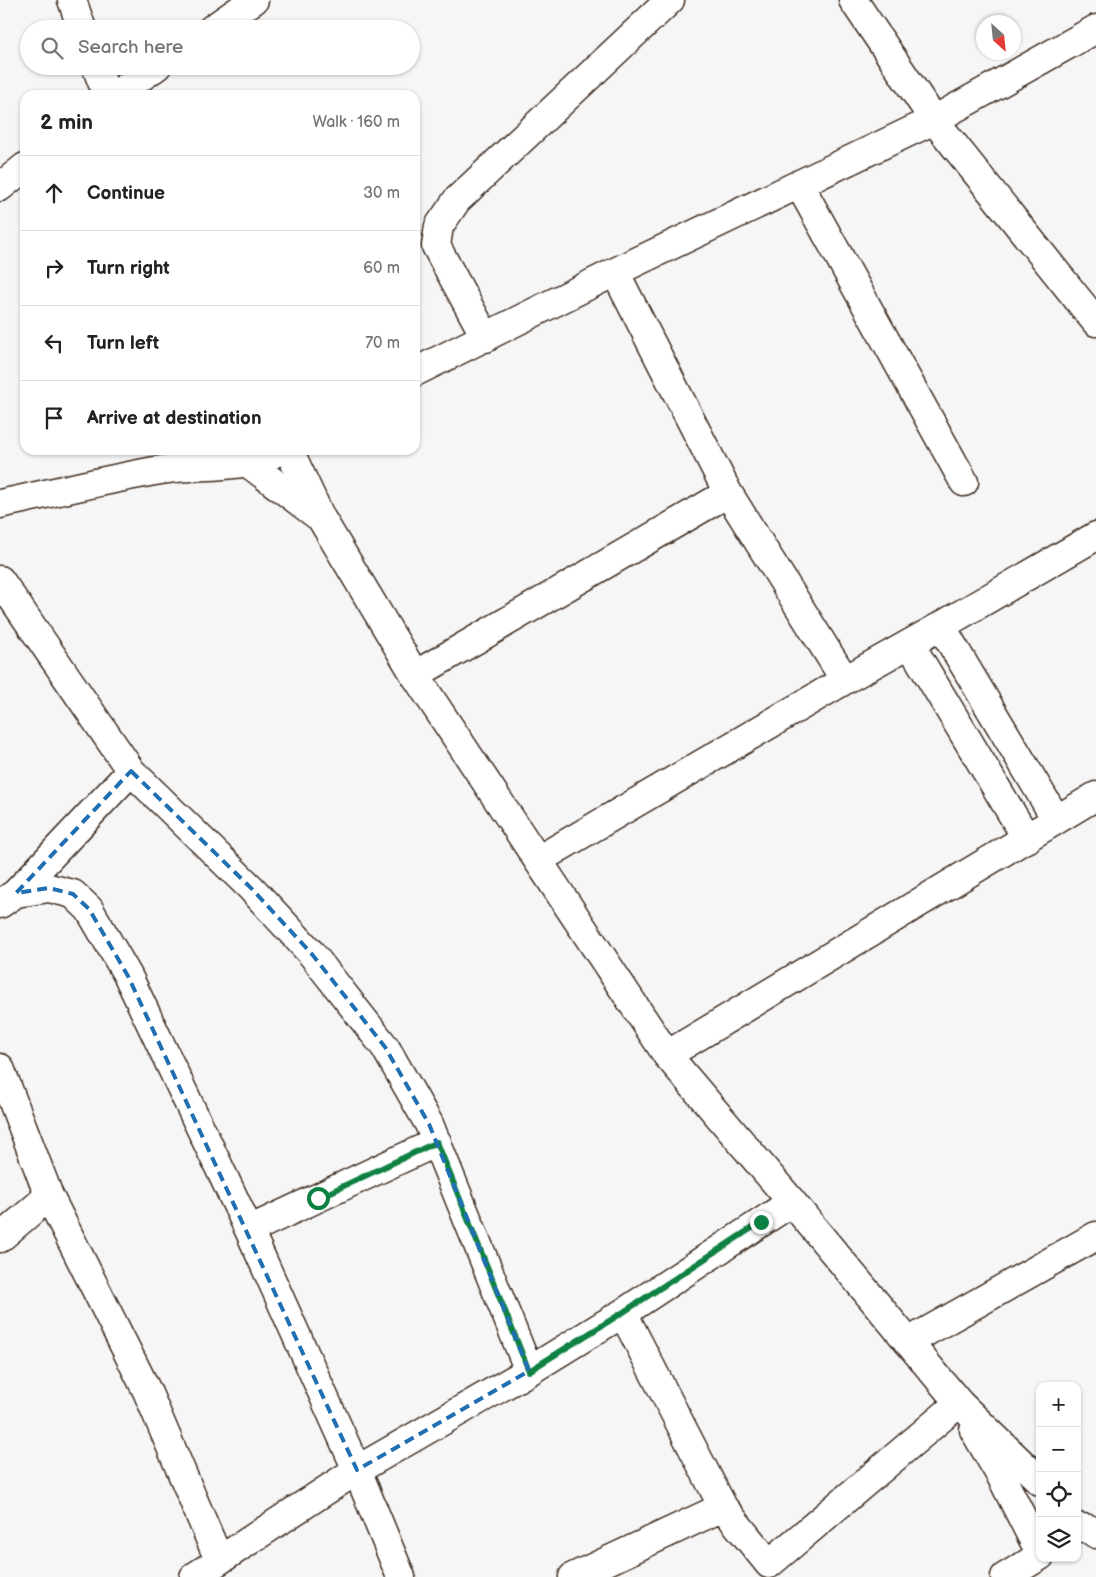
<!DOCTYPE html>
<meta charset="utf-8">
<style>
body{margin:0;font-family:"Balsamiq Sans",sans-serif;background:#f6f6f6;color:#222}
.controls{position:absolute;right:15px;bottom:15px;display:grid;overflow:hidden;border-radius:10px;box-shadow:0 1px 4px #0004}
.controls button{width:45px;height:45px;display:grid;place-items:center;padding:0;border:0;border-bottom:1px solid #e0e0e0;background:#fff;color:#222;font:25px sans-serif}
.compass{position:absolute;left:976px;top:15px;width:45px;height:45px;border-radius:50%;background:#fff;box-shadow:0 1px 4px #0004;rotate:153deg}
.stop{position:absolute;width:15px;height:15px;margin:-11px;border:4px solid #0b8043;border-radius:50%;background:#fff}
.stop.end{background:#0b8043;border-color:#fff;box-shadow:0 1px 5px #0008}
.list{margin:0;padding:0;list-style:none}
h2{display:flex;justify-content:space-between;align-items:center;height:65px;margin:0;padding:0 20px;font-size:21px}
h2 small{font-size:16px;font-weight:400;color:#767676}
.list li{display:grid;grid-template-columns:32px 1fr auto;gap:15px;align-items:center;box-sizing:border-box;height:75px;padding:0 20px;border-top:1px solid #e0e0e0}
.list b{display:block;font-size:19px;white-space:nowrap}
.list em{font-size:16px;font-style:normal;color:#767676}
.icon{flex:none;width:28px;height:28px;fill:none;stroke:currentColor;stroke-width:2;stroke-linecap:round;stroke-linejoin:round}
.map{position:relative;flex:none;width:1096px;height:1577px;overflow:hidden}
.search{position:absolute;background:#fff;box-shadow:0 1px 4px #0004;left:20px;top:20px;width:400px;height:55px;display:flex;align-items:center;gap:12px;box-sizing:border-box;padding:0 18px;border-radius:28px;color:#767676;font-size:19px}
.panel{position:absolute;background:#fff;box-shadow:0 1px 4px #0004;left:20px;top:90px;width:400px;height:365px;border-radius:15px}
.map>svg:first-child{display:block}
</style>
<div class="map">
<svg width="1096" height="1577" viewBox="0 0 1096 1577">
<rect width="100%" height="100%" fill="#f7f6f6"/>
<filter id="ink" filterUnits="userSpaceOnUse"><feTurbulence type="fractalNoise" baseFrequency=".02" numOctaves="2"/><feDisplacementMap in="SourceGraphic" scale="10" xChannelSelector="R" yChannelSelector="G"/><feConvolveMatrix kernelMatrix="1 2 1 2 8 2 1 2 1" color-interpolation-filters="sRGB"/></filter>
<g filter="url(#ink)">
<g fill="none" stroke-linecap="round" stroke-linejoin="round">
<g stroke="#3b2a1e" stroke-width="31">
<path id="minor" d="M853,0l81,120 162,202
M212,29l42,-29
M115,95l42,-29
M799,184l165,298
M0,187l25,-20
M615,272l113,221 117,187
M486,338l-50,-92 3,-20 18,-26 213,-200
M415,372l200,-100 319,-152 162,-91
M0,504c53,-11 107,-25 161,-34 39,-7 84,1 119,-20
M0,580l131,191 120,117 60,65 74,94 44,77 100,247
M941,626l115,193
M910,644l117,195
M415,675l313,-182
M538,860l307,-180 96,-54 155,-90
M16,893l33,-5 24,6 16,15 39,67 121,254 108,240 44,107
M0,904l16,-11 115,-122
M667,1055l429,-259
M0,1068l49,128 98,195 72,169
M249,1230l188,-88
M0,1238l49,-42
M623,1313l100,194 46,57 190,-161
M908,1342l188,-106
M194,1577l163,-107 172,-99 94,-58 169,-111
M573,1577l150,-70"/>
</g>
<g stroke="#3b2a1e" stroke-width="31">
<path id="major" d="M72,0l10,29
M96,66l11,29
M243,450l5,13 70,53
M289,450l32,68 94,157 252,380 125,147 167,201 81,78
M974,1430l28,48 38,75
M1077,1527l12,2 7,5
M1005,1577l35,-21"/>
</g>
<use href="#minor" stroke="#fff" stroke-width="28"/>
<use href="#major" stroke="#fff" stroke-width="28"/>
</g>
</g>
<g fill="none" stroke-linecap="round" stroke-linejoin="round" filter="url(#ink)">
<path stroke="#0b8043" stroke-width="6" d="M318,1198l119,-56 92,229 93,-58 139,-91"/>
</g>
<path fill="none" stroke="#1f6fb2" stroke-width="4" stroke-dasharray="10 6" stroke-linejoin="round" d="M131,771l120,117 60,65 74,94 44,77 100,247 -172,99 -229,-494 -39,-67 -16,-15 -24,-6 -33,5z"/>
</svg>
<div class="controls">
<button>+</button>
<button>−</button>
<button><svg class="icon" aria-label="locate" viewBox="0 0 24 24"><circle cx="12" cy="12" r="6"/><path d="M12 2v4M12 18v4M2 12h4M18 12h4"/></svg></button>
<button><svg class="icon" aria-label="layers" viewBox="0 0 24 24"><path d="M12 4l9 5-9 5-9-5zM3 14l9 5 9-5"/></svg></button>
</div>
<svg class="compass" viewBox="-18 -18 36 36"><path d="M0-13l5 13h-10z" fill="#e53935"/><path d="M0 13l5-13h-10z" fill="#767676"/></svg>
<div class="stop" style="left:318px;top:1198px"></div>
<div class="stop end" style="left:761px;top:1222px"></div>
<div class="search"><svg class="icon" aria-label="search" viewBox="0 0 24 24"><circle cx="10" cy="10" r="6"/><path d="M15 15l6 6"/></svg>Search here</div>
<section class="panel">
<h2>2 min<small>Walk · 160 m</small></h2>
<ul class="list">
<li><svg class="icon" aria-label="ahead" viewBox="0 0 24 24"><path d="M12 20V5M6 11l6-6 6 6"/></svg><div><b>Continue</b></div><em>30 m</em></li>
<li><svg class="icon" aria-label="right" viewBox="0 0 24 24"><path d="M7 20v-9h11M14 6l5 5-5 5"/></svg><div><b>Turn right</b></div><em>60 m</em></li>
<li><svg class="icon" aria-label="left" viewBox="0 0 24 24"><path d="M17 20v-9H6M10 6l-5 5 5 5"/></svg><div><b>Turn left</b></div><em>70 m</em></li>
<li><svg class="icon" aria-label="arrive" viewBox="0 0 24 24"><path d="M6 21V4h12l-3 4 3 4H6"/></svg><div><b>Arrive at destination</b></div></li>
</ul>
</section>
</div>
